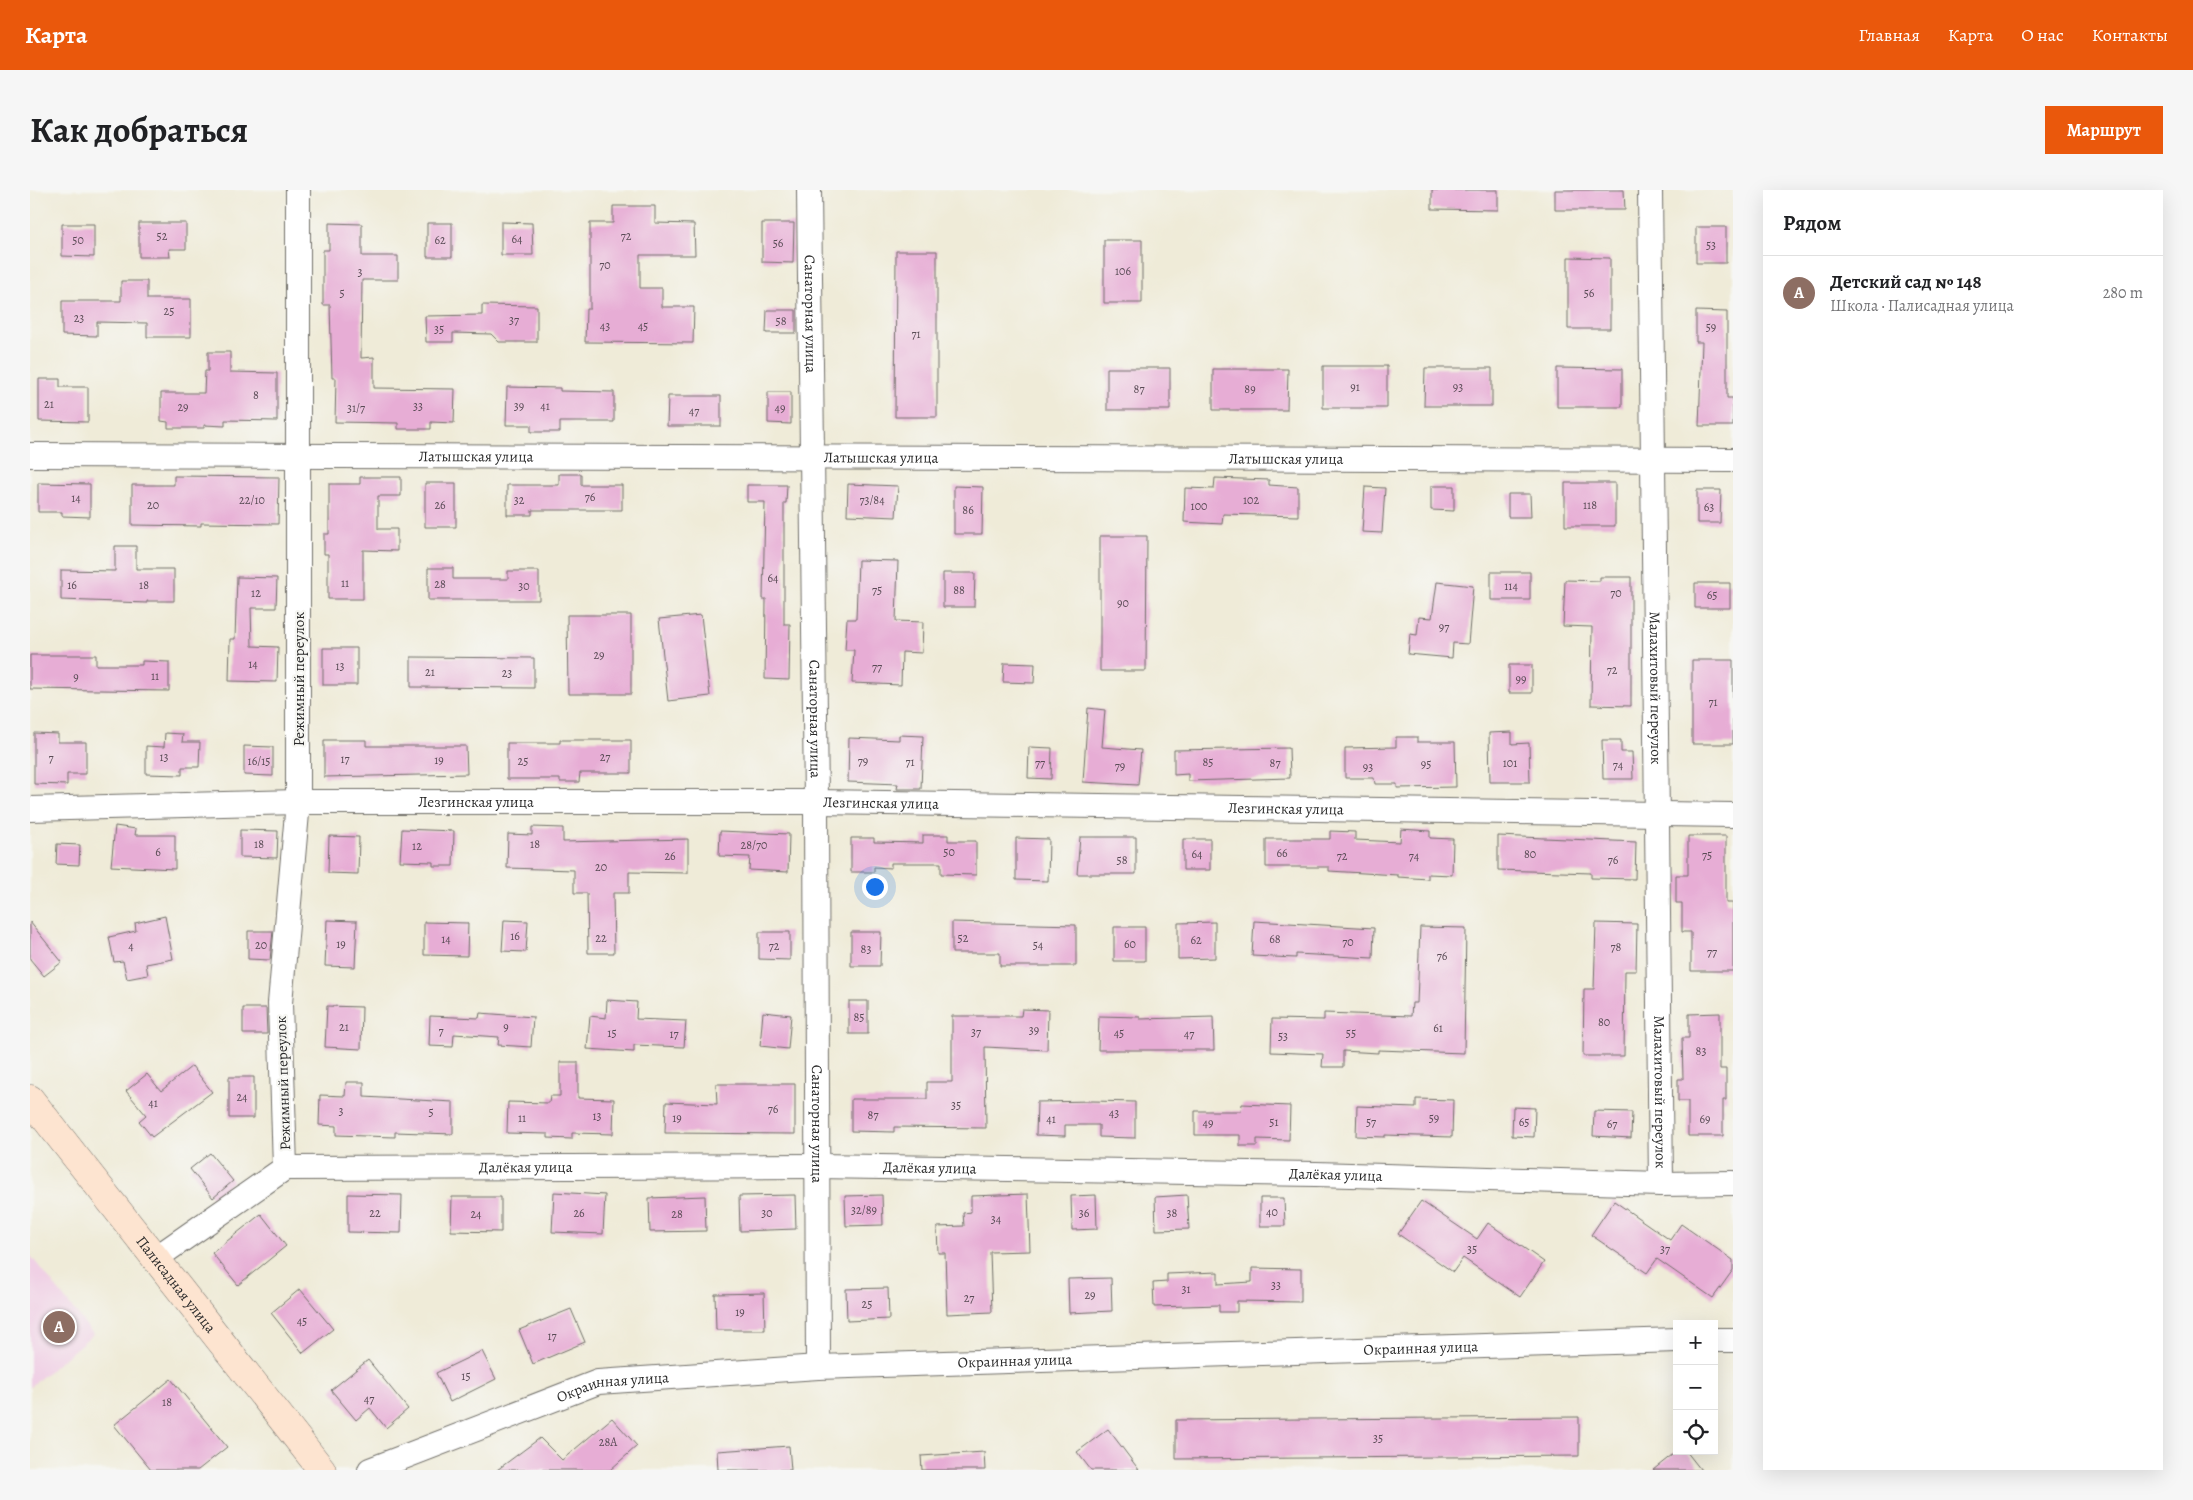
<!DOCTYPE html>
<html lang="ru">
<meta charset="utf-8">
<style>
body{margin:0;font-family:Alegreya,serif;background:#f6f6f6;color:#202124}
.controls{position:absolute;right:15px;bottom:15px;display:grid;overflow:hidden;border-radius:0px;box-shadow:0 5px 20px #0002}
.controls button{width:45px;height:45px;display:grid;place-items:center;padding:0;border:0;border-bottom:1px solid #e0e0e0;background:#fff;color:#202124;font:25px sans-serif}
.you{position:absolute;left:844px;top:696px;width:18px;height:18px;margin:-12px;border:4px solid #fff;border-radius:50%;background:#1a73e8;box-shadow:0 0 0 8px #1a73e833}
.badge{display:grid;place-items:center;width:32px;height:32px;border-radius:50%;background:#ea580c;color:#fff;font-size:16px;font-weight:700}
.pin{position:absolute;translate:-50% -50%;border:2px solid #fff;box-shadow:0 1px 5px #0006}
.list{margin:0;padding:0;list-style:none}
h2{display:flex;justify-content:space-between;align-items:center;height:65px;margin:0;padding:0 20px;font-size:21px}
h2 small{font-size:16px;font-weight:400;color:#757577}
.list li{display:grid;grid-template-columns:32px 1fr auto;gap:15px;align-items:center;box-sizing:border-box;height:75px;padding:0 20px;border-top:1px solid #e0e0e0}
.list b{display:block;font-size:19px;white-space:nowrap}
.list p{margin:0;font-size:16px;white-space:nowrap;color:#757577}
.list em{font-size:16px;font-style:normal;color:#757577}
.icon{flex:none;width:28px;height:28px;fill:none;stroke:currentColor;stroke-width:2;stroke-linecap:round;stroke-linejoin:round}
.map{position:relative;flex:none;width:1703px;height:1280px;overflow:hidden;border-radius:0px}
header{display:flex;align-items:center;gap:30px;box-sizing:border-box;height:70px;padding:0 25px;background:#ea580c;color:#fff}
header strong{font-size:24px}
nav{display:flex;gap:28px;margin-inline-start:auto;font-size:18px}
.intro{display:flex;align-items:center;justify-content:space-between;box-sizing:border-box;height:120px;padding:0 30px}
h1{margin:0;font-size:35px}
.button{padding:12px 22px;border-radius:0px;background:#ea580c;color:#fff;font-size:18px;font-weight:700}
main{display:flex;gap:30px;padding:0 30px}
aside{flex:1;background:#fff;border-radius:0px;box-shadow:0 5px 20px #0002}
.map>svg:first-child{display:block}
</style>
<header>
<strong>Карта</strong>
<nav><a>Главная</a><a>Карта</a><a>О нас</a><a>Контакты</a></nav>
</header>
<div class="intro"><h1>Как добраться</h1><a class="button">Маршрут</a></div>
<main>
<div class="map">
<svg width="1703" height="1280" viewBox="0 0 1703 1280">
<rect width="100%" height="100%" fill="#f6f6f2"/>
<filter id="ink" filterUnits="userSpaceOnUse"><feTurbulence type="fractalNoise" baseFrequency=".02" numOctaves="2"/><feDisplacementMap in="SourceGraphic" scale="10" xChannelSelector="R" yChannelSelector="G"/><feConvolveMatrix kernelMatrix="1 2 1 2 8 2 1 2 1" color-interpolation-filters="sRGB"/></filter>
<filter id="wash" filterUnits="userSpaceOnUse"><feTurbulence type="fractalNoise" baseFrequency=".0096" numOctaves="4" result="noise"/><feDisplacementMap in="SourceGraphic" scale="20" xChannelSelector="R" yChannelSelector="G"/><feGaussianBlur stdDeviation="1.12" result="paint"/><feColorMatrix in="noise" values="0 0 0 0 0 0 0 0 0 0 0 0 0 0 0 0 0 1.4 0 .05"/><feComposite in="paint" operator="in"/></filter>
<g filter="url(#wash)">
<rect width="100%" height="100%" fill="#efebd8"/>
<path fill="#f0d0e5" d="M0,1065l63,79 -63,53z"/>
<g id="blocks">
<path fill="#e7add5" d="M1402,0h66v20l-66,-1z
M1525,0h69l1,20h-70z
M583,16h42v17l39,1 1,31h-55v33h22v19h32l-1,36 -108,-1 1,-33h4v-86h23z
M471,32l31,1 1,32h-32z
M109,33h47v26h-17l1,8h-31z
M299,33l33,1v32h36v24h-36l-1,78 13,-1v31l81,1 -1,34 -23,-1v7h-33v-6l-63,-1 1,-44h-4l-2,-73h-7v-55h6z
M397,33h25v34h-25z
M732,33h32l-1,40 -31,-1z
M32,34h32v33l-32,-1z
M1666,37h30v36h-30z
M1074,50h38v63h-38z
M866,61h41v166h-42z
M1538,67l42,1v71h-42z
M91,91h26v18h44v38h-44v-14l-50,-1v14l-35,-1v-34h59z
M452,115l55,1v36h-38l-8,-8 -38,-1v9h-27l-1,-26 57,-1z
M737,120h29v23h-30z
M1666,121l31,1v86h6v28h-34l3,-84h-6z
M178,162h22v20l47,1v48l-52,-1v6l-21,-1v3h-36v-6l-7,-1v-28h43l1,-22h3z
M1293,176h64v42h-64z
M1077,178h63v42h-63z
M1395,178h67v38h-68z
M1527,178l65,1v38h-65z
M1183,179h75l-1,41h-74z
M9,189h21v8h28v35l-49,-1z
M477,197l53,1v3l54,1v30h-54v10h-29v-7h-25z
M738,202h23v32l-23,-1z
M638,206h53v30h-54z
M529,284h22v11h41v25h-90v5h-25v-30h52z
M144,286l105,1 -1,47 -77,-1v3l-69,-1v-40h42z
M330,287h41v19h-23v33h19v22l-34,-1v49h-35v-45h-4v-20h5v-50h31z
M1185,288l54,2v5l29,2v29l-75,-2 -1,10 -38,-2 1,-34 29,1z
M8,293l52,1v33l-28,-1v-4h-24z
M395,293h31v44h-31z
M1535,293h50v43h-50z
M818,294l50,2 -2,31 -49,-2z
M717,295h40l-1,18h-2v121h6l-1,56 -24,-1 1,-80h-3l2,-97h-18z
M924,296l29,1 -1,47h-28z
M1401,296h23v25l-23,-1z
M1335,297l20,1 -3,45 -20,-1z
M1667,300h24l-1,33h-23z
M1478,304h22l1,23h-23z
M1070,346h47l-1,135h-46z
M85,356h21v23h38v32h-27v2l-86,-3v-30l54,1z
M828,370l40,1 -2,60 27,1 -1,31 -20,-1 -1,33 -49,-2 2,-33h-9l2,-31h9z
M398,378h25v11h55v-8h31v29h-111z
M1461,382h39v28h-39z
M913,383h32l-1,34h-31z
M207,387l40,1 -1,30h-25l1,38 26,1 -1,35 -48,-1 1,-42h5z
M1570,387h31v129l-40,-1 1,-78 -29,-1 2,-46 35,1z
M1407,392l36,4 -5,58 -15,-1 -1,15 -44,-4 2,-20 7,1 2,-18 13,1z
M1665,393h35v25h-35z
M537,425h64v79h-63z
M671,425l9,81 -42,5 -9,-82z
M293,458h34v37h-34z
M0,465h66v10h46v-4l27,1v29l-139,-2z
M381,467l123,1v30l-123,-1z
M1662,470h41v84h-41z
M974,473l31,1 -1,19 -31,-1z
M1479,475h23v28h-23z
M1058,518l17,2 -3,37 39,3 -3,35 -55,-3z
M1482,542v12l17,-1 1,39h-40l-1,-49z
M4,543l24,1v8h28v32h-19v11l-33,-1z
M135,543l18,1 -1,8h18l-1,25h-17v8l-36,-1v-28l18,1z
M869,545l24,1 -2,53h-24l1,-5 -50,-2 1,-44 50,2z
M1366,547h21v5h38l1,45 -59,1v-4h-22l-1,-6h-29v-30l51,-1z
M294,550h42v6h100l1,28 -143,3z
M530,550h71v33h-51l-1,9h-19v-3h-53v-36h53z
M1572,550h19v12h11l1,27h-30z
M214,556l29,1v29l-29,-1z
M999,557l23,1 -1,31 -23,-1z
M1259,558l1,30 -102,3v-7l-14,1v-25z
M85,636l21,3 -1,6h40v34l-64,-3z
M502,637l31,1v14l125,-3v34l-59,-1v21h-16l1,60h-26l-1,-60h-13v-23l-67,-2 1,-34 24,1z
M372,639l52,2 -1,35h-20v-4l-33,-1z
M1371,639l29,2v7l23,1 -1,36 -24,-1v5l-30,-2v-2l-69,-4v-4h-63v-28h64v-8l25,1v8l45,2z
M210,640l38,1 -1,27 -37,-1z
M690,641l69,3 -1,38 -39,-2 1,-13 -31,-1z
M893,645h25v6h28v34l-35,-1v-11h-50v5l-17,-1v5h-23v-34h23v4l49,1z
M299,646l30,1 -1,37 -30,-1z
M1468,646l138,6 -1,37 -44,-1v-5l-93,-3z
M1658,646h38v67h7v68h-42v-39h-9v-29h-6v-28h12z
M1050,647h56v37h-59z
M986,648l33,1 -1,42 -32,-1z
M1153,649h27v31h-27z
M27,654l23,1 -1,20 -23,-1z
M135,726l8,43 -27,5 2,11 -21,4 -4,-18 -9,1 -5,-25 27,-6 -1,-8z
M297,730l30,1 -2,46 -30,-1z
M474,730l24,1 -2,31 -24,-1z
M1224,731l120,7 -1,30 -77,-4v4l-44,-2z
M0,732l32,40 -18,14 -14,-17z
M394,732l44,1 -1,33 -43,-1z
M922,732l124,3v41h-76v-13h-48z
M1185,732v36l-37,1v-36z
M1566,733l41,1 -1,47h-11l-1,85h-41l1,-67h10z
M1084,737h31v34h-31z
M1390,737l46,1 -2,125 -86,-3v3l-35,-2v16h-21l1,-13 -52,-2 1,-33 52,1v-7l87,3 1,-13h5z
M218,741h25l-3,29 -22,-1z
M729,742h31v28l-31,-1z
M821,742h30l-1,34h-29z
M577,810l30,2 -1,17 50,2 -2,26 -50,-2v7l-47,-3 3,-33 16,2z
M819,811h19v33h-19z
M297,816l35,1 -1,42 -36,-2z
M213,818h23l1,26h-24z
M992,819l26,1 -1,40 -62,-3 1,81 -92,-1v5l-43,-1v-32h76v-17h25v-66h69z
M733,822l28,3 -3,34 -28,-3z
M450,823l53,4 -2,30 -33,-2 1,-8 -45,-3 -1,13 -24,-1 1,-30 49,2z
M1690,823v56h6v31h-3v36h-35v-35h-10v-22h5l-1,-41h7v-24z
M1069,826l41,1v2l73,-2 1,33h-116z
M530,872h18v36l36,1 -1,35 -41,-1v6l-24,-1v-4l-41,-1 1,-31 41,1 1,-7h10z
M162,876l20,26 -60,45 -13,-16 7,-6 -20,-24 21,-17 14,17z
M199,887h25v41h-25z
M316,892h18v15l89,5v32l-58,-2v5l-59,-2v-9l-17,-1 1,-30 25,1z
M686,894h79v50l-130,-1 1,-31 51,2z
M1386,909l37,1 -1,37 -67,-2v2l-29,-1 1,-30 59,2z
M1063,911l42,1v36l-36,-1v-12h-34v11l-29,-1 1,-33z
M1212,914l48,2 -1,34 -32,-1v7h-17v-11h-45v-24h46z
M1483,917l22,1 -1,29 -22,-1z
M1564,921l38,1 -1,26 -38,-2z
M180,963l23,28 -20,17 -23,-29z
M524,1002l51,3 -2,39 -51,-2z
M318,1004l54,1 -1,38 -53,-1z
M998,1004l2,57 -40,1 2,60 -45,2 -2,-61h-7l-1,-26 27,-1 -1,-13 8,-1v-16z
M765,1005l1,34 -56,2 -1,-35z
M852,1005l1,30 -37,1 -1,-30z
M1066,1005l1,34 -25,1 -1,-34z
M1157,1005l2,34 -33,1 -1,-33z
M675,1006l1,35 -56,1 -1,-34z
M422,1007h49v35l-50,-1z
M1230,1008h24l1,28h-25z
M1391,1011l56,38 11,-16 56,39 -24,35 -57,-39 -10,14 -55,-38z
M1584,1011l56,39 11,-16 52,36v10l-20,28 -56,-39 -10,14 -56,-38z
M231,1024l25,32 -48,39 -26,-32z
M1222,1078l49,1v33l-64,-1v11h-18v-7l-65,2 -1,-24 14,-1v-8l51,-2v12l34,-2z
M1081,1088l1,33 -43,2 -1,-34z
M858,1098l1,31 -42,2 -1,-32z
M270,1099l33,40 -30,24 -32,-40z
M734,1103l1,37h-49l-1,-36z
M541,1119l14,33 -52,22 -14,-34z
M452,1161l14,28 -46,23 -14,-29z
M338,1170l40,49 -22,19 -16,-20 -14,12 -25,-30z
M141,1189l56,68 -29,23h-47l-37,-45z
M1549,1227v39l-403,3v-39z
M582,1228l25,28 -27,24h-113l43,-32 22,22z
M1078,1239l13,17 18,24h-48l-14,-18z
M759,1256l2,24h-73l-1,-19z
M1647,1261h9l15,19h-48z
M954,1262l1,18h-63l-1,-14z"/>
</g>
</g>
<g filter="url(#ink)">
<use href="#blocks" fill-opacity="0" stroke="#706e68" stroke-width="1"/>
<g fill="none" stroke-linecap="round" stroke-linejoin="round">
<g stroke="#706e68" stroke-width="26">
<g id="street">
<path id="s1" d="M779,0l7,612 2,565"/>
<path id="s2" d="M1620,0l11,994"/>
<path id="s3" d="M0,265l1703,5"/>
<path id="s4" d="M0,619l268,-7h518l917,13"/>
<path d="M255,978l-5,-165 18,-201v-612"/>
<path id="s5" d="M126,1068l129,-90 532,-2 499,8 345,10 72,-1"/>
<path d="M1684,1150h19"/>
<path id="s6" d="M340,1280l228,-88 220,-15 859,-27"/>
</g>
</g>
<g stroke="#706e68" stroke-width="29">
<g id="secondary">
<path id="s7" d="M0,909l292,371"/>
</g>
</g>
<use href="#street" stroke="#fff" stroke-width="24"/>
<use href="#secondary" stroke="#fde4d0" stroke-width="28"/>
</g>
</g>
<g text-anchor="middle" dominant-baseline="central" stroke-width="4.5" stroke-linejoin="round" paint-order="stroke">
<g font-size="12" fill="#5a4c56">
<text x="132" y="46">52</text>
<text x="596" y="46">72</text>
<text x="487" y="49">64</text>
<text x="48" y="50">50</text>
<text x="410" y="50">62</text>
<text x="748" y="53">56</text>
<text x="1681" y="55">53</text>
<text x="575" y="75">70</text>
<text x="1093" y="81">106</text>
<text x="330" y="82">3</text>
<text x="312" y="103">5</text>
<text x="1559" y="103">56</text>
<text x="139" y="121">25</text>
<text x="49" y="128">23</text>
<text x="484" y="130">37</text>
<text x="751" y="131">58</text>
<text x="575" y="136">43</text>
<text x="613" y="136">45</text>
<text x="1681" y="137">59</text>
<text x="409" y="139">35</text>
<text x="886" y="144">71</text>
<text x="1325" y="197">91</text>
<text x="1428" y="197">93</text>
<text x="1109" y="199">87</text>
<text x="1220" y="199">89</text>
<text x="226" y="205">8</text>
<text x="19" y="214">21</text>
<text x="388" y="216">33</text>
<text x="489" y="216">39</text>
<text x="515" y="216">41</text>
<text x="153" y="217">29</text>
<text x="326" y="218">31/7</text>
<text x="750" y="218">49</text>
<text x="664" y="221">47</text>
<text x="560" y="307">76</text>
<text x="46" y="308">14</text>
<text x="222" y="310">22/10</text>
<text x="489" y="310">32</text>
<text x="842" y="310">73/84</text>
<text x="1221" y="310">102</text>
<text x="123" y="315">20</text>
<text x="410" y="315">26</text>
<text x="1560" y="315">118</text>
<text x="1169" y="316">100</text>
<text x="1679" y="317">63</text>
<text x="938" y="320">86</text>
<text x="743" y="388">64</text>
<text x="315" y="393">11</text>
<text x="410" y="394">28</text>
<text x="42" y="395">16</text>
<text x="114" y="395">18</text>
<text x="494" y="396">30</text>
<text x="1481" y="396">114</text>
<text x="847" y="400">75</text>
<text x="929" y="400">88</text>
<text x="226" y="403">12</text>
<text x="1586" y="403">70</text>
<text x="1682" y="405">65</text>
<text x="1093" y="413">90</text>
<text x="1414" y="437">97</text>
<text x="569" y="465">29</text>
<text x="223" y="474">14</text>
<text x="310" y="476">13</text>
<text x="847" y="477">77</text>
<text x="1582" y="480">72</text>
<text x="400" y="482">21</text>
<text x="477" y="483">23</text>
<text x="125" y="486">11</text>
<text x="46" y="487">9</text>
<text x="1491" y="489">99</text>
<text x="1683" y="512">71</text>
<text x="134" y="567">13</text>
<text x="575" y="567">27</text>
<text x="21" y="568">7</text>
<text x="315" y="569">17</text>
<text x="409" y="570">19</text>
<text x="229" y="571">16/15</text>
<text x="493" y="571">25</text>
<text x="833" y="571">79</text>
<text x="880" y="572">71</text>
<text x="1178" y="572">85</text>
<text x="1010" y="573">77</text>
<text x="1245" y="573">87</text>
<text x="1480" y="573">101</text>
<text x="1396" y="574">95</text>
<text x="1588" y="575">74</text>
<text x="1090" y="576">79</text>
<text x="1338" y="577">93</text>
<text x="229" y="654">18</text>
<text x="505" y="654">18</text>
<text x="724" y="655">28/70</text>
<text x="387" y="656">12</text>
<text x="128" y="662">6</text>
<text x="919" y="662">50</text>
<text x="1252" y="663">66</text>
<text x="1167" y="664">64</text>
<text x="1500" y="664">80</text>
<text x="1677" y="665">75</text>
<text x="640" y="666">26</text>
<text x="1312" y="666">72</text>
<text x="1384" y="666">74</text>
<text x="1092" y="670">58</text>
<text x="1583" y="670">76</text>
<text x="571" y="677">20</text>
<text x="485" y="746">16</text>
<text x="571" y="748">22</text>
<text x="933" y="748">52</text>
<text x="416" y="749">14</text>
<text x="1245" y="749">68</text>
<text x="1166" y="750">62</text>
<text x="1318" y="752">70</text>
<text x="311" y="754">19</text>
<text x="1100" y="754">60</text>
<text x="231" y="755">20</text>
<text x="1008" y="755">54</text>
<text x="101" y="756">4</text>
<text x="744" y="756">72</text>
<text x="1586" y="757">78</text>
<text x="836" y="759">83</text>
<text x="1682" y="762">77</text>
<text x="1412" y="766">76</text>
<text x="829" y="827">85</text>
<text x="1574" y="832">80</text>
<text x="314" y="837">21</text>
<text x="476" y="837">9</text>
<text x="1408" y="838">61</text>
<text x="1004" y="840">39</text>
<text x="411" y="841">7</text>
<text x="946" y="842">37</text>
<text x="582" y="843">15</text>
<text x="1089" y="843">45</text>
<text x="1321" y="843">55</text>
<text x="644" y="844">17</text>
<text x="1159" y="844">47</text>
<text x="1253" y="846">53</text>
<text x="1671" y="861">83</text>
<text x="212" y="907">24</text>
<text x="123" y="913">41</text>
<text x="926" y="915">35</text>
<text x="743" y="919">76</text>
<text x="311" y="921">3</text>
<text x="401" y="922">5</text>
<text x="1084" y="923">43</text>
<text x="843" y="925">87</text>
<text x="567" y="926">13</text>
<text x="492" y="928">11</text>
<text x="647" y="928">19</text>
<text x="1404" y="928">59</text>
<text x="1021" y="929">41</text>
<text x="1675" y="929">69</text>
<text x="1244" y="932">51</text>
<text x="1341" y="932">57</text>
<text x="1494" y="932">65</text>
<text x="1178" y="933">49</text>
<text x="1582" y="934">67</text>
<text x="834" y="1020">32/89</text>
<text x="1242" y="1022">40</text>
<text x="345" y="1023">22</text>
<text x="549" y="1023">26</text>
<text x="737" y="1023">30</text>
<text x="1054" y="1023">36</text>
<text x="1142" y="1023">38</text>
<text x="446" y="1024">24</text>
<text x="647" y="1024">28</text>
<text x="966" y="1029">34</text>
<text x="1442" y="1059">35</text>
<text x="1635" y="1059">37</text>
<text x="1246" y="1095">33</text>
<text x="1156" y="1099">31</text>
<text x="1060" y="1105">29</text>
<text x="939" y="1108">27</text>
<text x="837" y="1114">25</text>
<text x="710" y="1122">19</text>
<text x="272" y="1131">45</text>
<text x="522" y="1146">17</text>
<text x="436" y="1186">15</text>
<text x="339" y="1209">47</text>
<text x="137" y="1212">18</text>
<text x="1348" y="1248">35</text>
<text x="578" y="1252">28А</text>
</g>
<g font-size="15" fill="#2b2b2b" stroke="#f6f6f2">
<text stroke="none"><textPath href="#s1" startOffset="124">Санаторная улица</textPath></text>
<text stroke="none"><textPath href="#s3" startOffset="446">Латышская улица</textPath></text>
<text stroke="none"><textPath href="#s3" startOffset="851">Латышская улица</textPath></text>
<text stroke="none"><textPath href="#s3" startOffset="1256">Латышская улица</textPath></text>
<text transform="translate(269 489) rotate(-90)">Режимный переулок</text>
<text stroke="none"><textPath href="#s2" startOffset="498">Малахитовый переулок</textPath></text>
<text stroke="none"><textPath href="#s1" startOffset="529">Санаторная улица</textPath></text>
<text stroke="none"><textPath href="#s4" startOffset="446">Лезгинская улица</textPath></text>
<text stroke="none"><textPath href="#s4" startOffset="851">Лезгинская улица</textPath></text>
<text stroke="none"><textPath href="#s4" startOffset="1256">Лезгинская улица</textPath></text>
<text transform="translate(253 893) rotate(-92)">Режимный переулок</text>
<text stroke="none"><textPath href="#s2" startOffset="902">Малахитовый переулок</textPath></text>
<text stroke="none"><textPath href="#s1" startOffset="934">Санаторная улица</textPath></text>
<text stroke="none"><textPath href="#s5" startOffset="398">Далёкая улица</textPath></text>
<text stroke="none"><textPath href="#s5" startOffset="802">Далёкая улица</textPath></text>
<text stroke="none"><textPath href="#s5" startOffset="1208">Далёкая улица</textPath></text>
<text stroke="none"><textPath href="#s7" startOffset="236">Палисадная улица</textPath></text>
<text stroke="none"><textPath href="#s6" startOffset="1068">Окраинная улица</textPath></text>
<text stroke="none"><textPath href="#s6" startOffset="662">Окраинная улица</textPath></text>
<text stroke="none"><textPath href="#s6" startOffset="258">Окраинная улица</textPath></text>
</g>
</g>
</svg>
<div class="controls">
<button>+</button>
<button>−</button>
<button><svg class="icon" aria-label="locate" viewBox="0 0 24 24"><circle cx="12" cy="12" r="6"/><path d="M12 2v4M12 18v4M2 12h4M18 12h4"/></svg></button>
</div>
<div class="you"></div>
<div class="pin badge" style="left:29px;top:1137px;background:#8d6e63">A</div>
</div>
<aside>
<h2>Рядом<small></small></h2>
<ul class="list">
<li><span class="badge" style="background:#8d6e63">A</span><div><b>Детский сад № 148</b><p>Школа · Палисадная улица</p></div><em>280 m</em></li>
</ul>
</aside>
</main>
